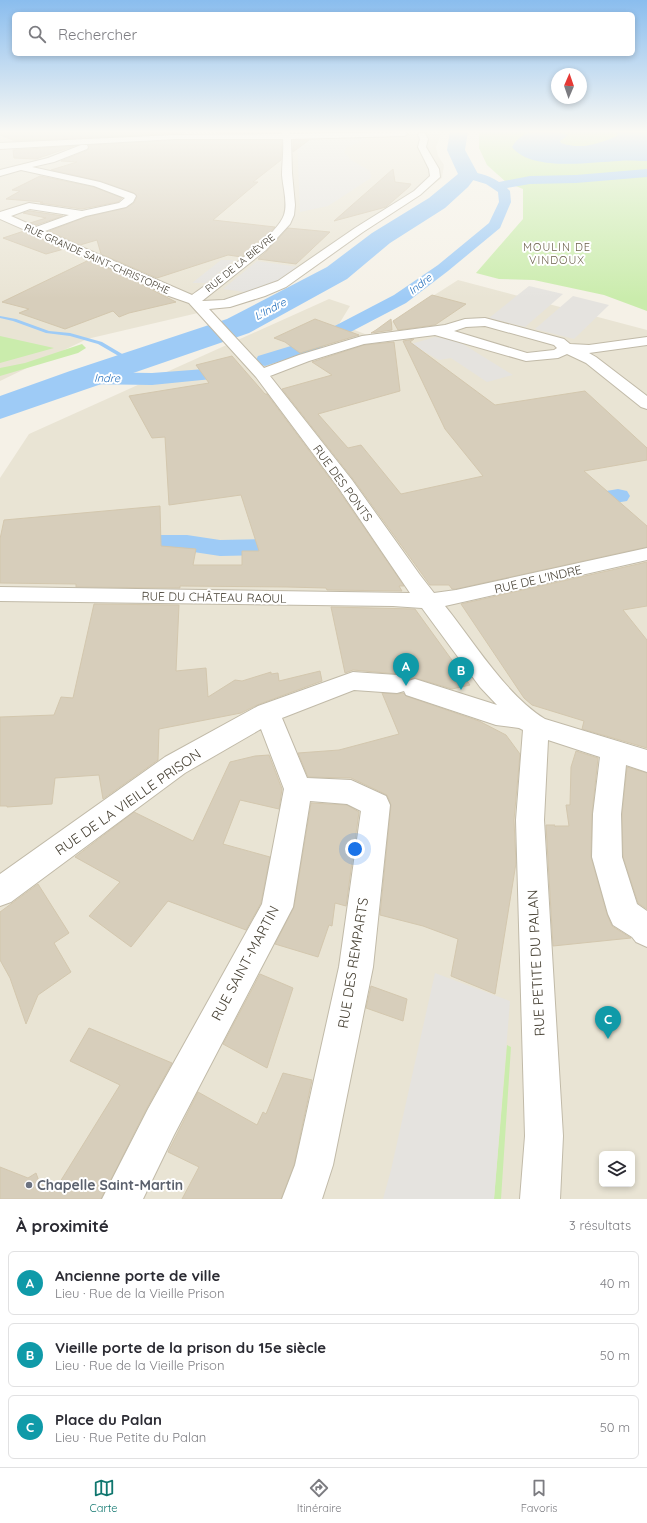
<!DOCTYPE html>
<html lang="fr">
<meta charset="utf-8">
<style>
body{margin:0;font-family:Quicksand,sans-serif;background:#f7f7f7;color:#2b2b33}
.controls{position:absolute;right:12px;bottom:12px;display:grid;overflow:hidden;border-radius:6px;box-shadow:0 2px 6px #0003}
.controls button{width:36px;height:36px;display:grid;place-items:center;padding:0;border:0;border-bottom:1px solid #e1e1e2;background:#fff;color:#2b2b33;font:20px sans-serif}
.compass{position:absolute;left:551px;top:68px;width:36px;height:36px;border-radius:50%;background:#fff;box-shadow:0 2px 6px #0003;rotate:2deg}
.you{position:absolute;left:355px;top:849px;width:14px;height:14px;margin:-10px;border:3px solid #fff;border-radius:50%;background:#1a73e8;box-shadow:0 0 0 6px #1a73e833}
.badge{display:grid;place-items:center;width:26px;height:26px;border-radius:50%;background:#0f766e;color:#fff;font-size:13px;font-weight:700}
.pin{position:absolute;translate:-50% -33px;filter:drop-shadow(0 1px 2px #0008)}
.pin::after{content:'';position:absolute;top:21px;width:14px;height:12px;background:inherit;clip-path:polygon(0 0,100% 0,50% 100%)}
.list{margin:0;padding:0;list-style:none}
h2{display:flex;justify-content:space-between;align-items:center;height:52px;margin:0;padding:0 16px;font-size:17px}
h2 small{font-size:13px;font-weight:400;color:#7c7c81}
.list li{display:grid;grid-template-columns:26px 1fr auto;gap:12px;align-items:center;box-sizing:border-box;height:64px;margin:0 8px 8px;padding:0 8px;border:1px solid #e1e1e2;border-radius:6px}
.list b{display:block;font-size:15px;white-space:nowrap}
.list p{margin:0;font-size:13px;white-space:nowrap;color:#7c7c81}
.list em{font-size:13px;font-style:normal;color:#7c7c81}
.icon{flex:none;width:22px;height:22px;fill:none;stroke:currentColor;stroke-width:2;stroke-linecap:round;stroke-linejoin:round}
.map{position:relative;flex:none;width:647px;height:1199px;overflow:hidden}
.search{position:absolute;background:#fff;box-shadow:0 2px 6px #0003;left:12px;right:12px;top:12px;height:44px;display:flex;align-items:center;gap:10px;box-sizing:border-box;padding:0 14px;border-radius:6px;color:#7c7c81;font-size:15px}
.sheet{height:268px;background:#fff}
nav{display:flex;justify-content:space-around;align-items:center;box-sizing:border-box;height:56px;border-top:1px solid #e1e1e2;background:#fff;font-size:11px;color:#7c7c81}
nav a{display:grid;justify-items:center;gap:2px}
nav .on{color:#0f766e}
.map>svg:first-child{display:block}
</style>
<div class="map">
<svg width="647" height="1199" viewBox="0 0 647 1199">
<rect width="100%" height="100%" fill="#f5f1e7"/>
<path fill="#e9e4d4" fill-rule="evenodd" d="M0,131h442l-6,16 2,9 6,9 -2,13 -47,34 -89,56 -74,37 -145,34 -87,42z
M458,280l189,50v869h-647v-721l29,-44 300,-135 21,7 -11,18 31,12zM602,1154h30v30h-30z"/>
<path fill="#caecac" d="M479,131h168v180l-43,-16 -70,-15 -35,-1 -23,-6 47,-54v-30l-17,-7 -19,-17 -8,-17z
M0,336l54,12 -54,15z
M82,344l4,4 -8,5 -78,23v-8l25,-5z
M507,1045l4,2 -10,152h-7z"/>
<path fill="#e5e3df" d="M368,137l1,1 -22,9 -3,5 7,8 19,11 1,7 -43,28 -28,6 -3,-72 7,-2z
M221,260h13l-28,23h-14z
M257,261l42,6 -27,18 -20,8 -29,-4z
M529,286l34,8 -38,33 -36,-9z
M573,296l36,9 -35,34 -39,-10z
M435,337l23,4 55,34 -26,7 -36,-24 -12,2 -28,-16z
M435,973l75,28 -16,198h-111l8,-29z"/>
<path fill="#9ecbf6" d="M553,131l15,4 -8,6 1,2c21,7 37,1 56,-7l1,-5h29v30c-9,0 -19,-1 -28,0 -28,1 -88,11 -107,-14 9,-16 24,-16 41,-16z"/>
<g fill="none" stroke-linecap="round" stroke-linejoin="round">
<path fill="#9ecbf6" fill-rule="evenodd" d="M0,316l16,3 33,12 21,2 32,9 32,19 -5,1 -31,-18 -28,-8 -24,-3 -33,-12 -13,-3z"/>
<path fill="#9ecbf6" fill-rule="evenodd" d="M647,169v8l-71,6 -46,1 -23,4 3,3 1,11 -11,26 -52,43 -42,32 -90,47 -51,16 -7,-2 -2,-4 2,-4 46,-14 90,-47 44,-30 51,-42 10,-21 -1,-10 -12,-8 -23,-7 -2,-2 2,-2c10,-3 28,3 36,9l31,-6 46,-1z
M205,369l7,2 3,4 -3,4 -60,6 -70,-1 -7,-2 -3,-4 3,-4 7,-2 70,1z
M618,489l9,2 3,5 -3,5 -41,7 -9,-2 -3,-5 3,-5z
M148,535h39l33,5 55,-1 9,2 4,6 -4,6 -9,2 -55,1 -33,-5h-39l-26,3 -9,-2 -4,-6 4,-6z"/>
<path fill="#9ecbf6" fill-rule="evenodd" d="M450,131h18l-3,19 13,24 -10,13 -23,21 -55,35 -43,36 -98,54 -249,86v-23l70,-25 157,-52 100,-52 45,-34 57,-35 29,-24 -11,-24z"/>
</g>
<path fill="#d7cebb" stroke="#d3c7ae" d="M0,131h180l4,2 -168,8 -16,-6z
M225,131h55v2h-63l1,-1z
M175,140h107l-1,20 -28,22h5l-45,38 62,7 -33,30 -14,-2 -71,23 -56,-24 -4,-14 -17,5 -31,-14 37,-14 40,-9 8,-5 3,-6 -3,-4 -34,-12 -49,-11 26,-8 -16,-1 27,-11 1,-5z
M293,140h16l-16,12z
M74,146l-38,13 -22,-1 -1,-8z
M393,169l2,13 16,2 -2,3 -23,20 -52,14z
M40,176l54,11 28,11 -4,4 -36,7 -42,-6 3,-1 -37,-3 14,-8 -8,-1z
M30,211l33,5 -27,9 -6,-2 16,-5 -23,-5z
M288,228l42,4 -34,32 -38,-5 9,-8z
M24,231l40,18 -18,5 -43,-16z
M89,260l30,13 57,29 -47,11 -10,4 -6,-6 -48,18 -46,-16 10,-4 -27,-7z
M432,295l34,9 -31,21 -37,5 -5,-9z
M315,319l44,16 -59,18 -15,-11 -11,-4z
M391,319l1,11 -21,3 5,-3z
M414,339l-4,3 85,63 90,-14 62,57v12l-63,11 63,55v21l-191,42h-4l-3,-4h-19l-77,-106 -71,-90 50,-14 -20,-13 52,-17 30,-3 6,49 -82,23 30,34 13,-3 40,49 82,-18 -38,-47 -42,-88z
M232,356l33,38h2l70,94 67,98h-5l3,5 -75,-1 -1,-2 -39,-1 -107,-1v2l-104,-1v-3l-76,-1v-44l4,-19 156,-14 1,40 35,3 -3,16h49v-14h17l-18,-56 -72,10 -4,-68 -13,1 -23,-42 80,-13 -13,-18z
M647,562v44l-24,4 24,30v108l-65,-19 2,-8 -52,-16 -8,-7 -63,-94z
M94,604l85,1 -3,66 30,-3 2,29 27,-17 7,1 29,-9v2l7,-1 1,8 41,-10 2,10 -65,24 -16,8 -82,16 -1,31 -55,39 -4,-24 -44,3 -3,26 -45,3v-1h-7v-89l54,-2 7,-18 12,1z
M331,607l84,2 55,76 -18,4 -37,-11 -6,1 -3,-2 -9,-3 -44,-4 -8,3z
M382,693l15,1 6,-1 3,3 73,25 27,14 14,19 -6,66 2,43 -21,131 -44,-18 7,-37 -35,-13 -43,-11 11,-110 -4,-10 -36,-17 -43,-1 -10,-24 41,-3 60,-16z
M576,751l22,7 -6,56 -1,43 16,57 5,12 19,12 -78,8 -7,-121h9v2l1,-1h13l-3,-21h4l1,-38z
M269,755l13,34 -3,20 -39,-9 -17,44 47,13 -9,46 -15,27 -78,-29 -37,46 -42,-31 31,-34 -45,-25 59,-45 59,29 37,-79 25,-6z
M627,767l20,6v136l-9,-6 -15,-46 -1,-43z
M311,803l36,2 12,7 -13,94 -11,-3 -3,23 -3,-1 -11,32 -43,-13 19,-37z
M38,884l31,49 -15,10 17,29 -33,23 -12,29 -16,-46 -10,-18v-48z
M260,974l33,14 -26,80 -44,-24z
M371,986l36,13 -4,22 -37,-13z
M89,1028l83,35 -25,45 -46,91h-101v-32l28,11 8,-5 4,11 15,6 65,-105 -50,-24z
M283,1073l29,7 -18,85 -13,34h-99l17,-32 -31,-15 30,-60 59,33 6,-13 3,2z"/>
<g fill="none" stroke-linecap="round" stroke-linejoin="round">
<g stroke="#c1baa8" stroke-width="2">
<path id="minor" d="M281,131h8l1,3 114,-2 4,2 -4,2 -113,3 1,34 3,32 -1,10 -4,9 -24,26 -64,51 22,-1 54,-19 77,-53 59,-37 16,-15 -1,-7 -11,-22 2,-8 -2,-4 1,-2h6l3,6 -2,8 13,22 1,8 -20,18 -57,37 -77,55 -21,9 -35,11 -21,2 55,59 35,-13 63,-19 83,-11 20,-6 20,-1 79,21 6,5 19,1 58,-8v8l-58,8 7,4 51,39v13l-6,-2 -55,-44 -19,-9 -9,4 -32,3 -91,-26 -71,9 -55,17 -39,15 82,104 68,95 14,18 22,-3 191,-42v12l-202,46c29,36 60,88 100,113l102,31v22l-21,-7 -5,49 1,43 15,47 10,7v36l-11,-5 -4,-5 -19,-12 -5,-11 -16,-57 1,-43 7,-57 -52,-17 -4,80 19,316 -3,63h-40l5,-63 -9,-316 7,-90 -4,-2 -23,-3 -90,-30 -2,-4 -7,2 -43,-3 -72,28 25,60 44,2 35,16 4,9 -17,162 -40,198 -11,34h-40l13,-34 44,-198 22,-156 -14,-7 -37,-3 -17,106 -119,228 -31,64h-41l46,-90 114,-205 22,-115 -23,-60 -76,44 -174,129 -11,4v-32l165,-117 93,-51 95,-34 44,3 9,3 2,3 7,-2 82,26 -17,-18 -58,-79 -29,-2 -393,-5v-14l410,6 -72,-106 -82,-110 -67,-74 -20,-7 -49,-24 -120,-53v-7l29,-9 53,8 37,-8 6,-5 -31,-12 -73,-16 -21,6v-6l48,-12 33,-13h6l1,2 -1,2 -33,13 -22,5 68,15 34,12 2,2 -3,6 -7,5 -40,9 -41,15 147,64c22,-16 84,-57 92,-80 4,-12 -1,-27 -2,-40 0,-12 2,-24 1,-36h-108l-175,10v-6l175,-8 107,-1zM30,209l39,6 -33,12 -25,-11zM485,326l69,19 3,3 -3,2 -27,3 -73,-22 12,-4z"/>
</g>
<use href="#minor" fill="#fff" fill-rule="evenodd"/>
</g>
<linearGradient id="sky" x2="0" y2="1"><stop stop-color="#8abdee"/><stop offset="0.44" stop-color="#faf9f4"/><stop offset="1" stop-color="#faf9f4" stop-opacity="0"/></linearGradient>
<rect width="647" height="299" fill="url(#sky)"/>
<circle fill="#6b7280" stroke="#fff" stroke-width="1.5" cx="29" cy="1185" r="4"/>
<g text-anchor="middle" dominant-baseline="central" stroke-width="4" stroke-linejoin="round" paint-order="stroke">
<g font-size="10" fill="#484235" stroke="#fff">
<text transform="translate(97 259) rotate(24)">RUE GRANDE SAINT-CHRISTOPHE</text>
<text transform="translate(240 263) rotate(-39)">RUE DE LA BIÈVRE</text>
</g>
<g font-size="11" letter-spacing="1" fill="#6c614b" stroke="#fff">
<text x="557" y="247">MOULIN DE<tspan x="557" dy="13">VINDOUX</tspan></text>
</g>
<g font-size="11" font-style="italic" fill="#2571bd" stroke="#fff">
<text transform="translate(420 284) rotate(-38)">Indre</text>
<text transform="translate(270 309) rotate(-28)">L'Indre</text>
<text transform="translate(107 378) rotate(1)">Indre</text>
</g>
<g font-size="12" fill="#484235" stroke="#fff">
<text transform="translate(343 483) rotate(54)">RUE DES PONTS</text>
<text transform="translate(538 579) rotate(-13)">RUE DE L'INDRE</text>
<text transform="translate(214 597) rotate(1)">RUE DU CHÂTEAU RAOUL</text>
</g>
<g font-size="14" fill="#484235" stroke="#fff">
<text transform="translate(128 802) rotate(-35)">RUE DE LA VIEILLE PRISON</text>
<text transform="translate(245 963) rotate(-62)">RUE SAINT-MARTIN</text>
<text transform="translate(353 963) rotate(-81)">RUE DES REMPARTS</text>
<text transform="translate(536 963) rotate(-93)">RUE PETITE DU PALAN</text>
</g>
<g font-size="14" font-weight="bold" fill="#5b616d" stroke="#fff" text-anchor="start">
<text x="37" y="1185">Chapelle Saint-Martin</text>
</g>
</g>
</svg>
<div class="controls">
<button><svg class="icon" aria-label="layers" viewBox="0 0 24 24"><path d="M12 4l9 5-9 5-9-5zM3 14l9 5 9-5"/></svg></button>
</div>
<svg class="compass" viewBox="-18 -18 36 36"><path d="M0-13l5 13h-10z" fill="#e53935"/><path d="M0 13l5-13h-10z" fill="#7c7c81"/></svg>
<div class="you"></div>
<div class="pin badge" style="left:406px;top:686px;background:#0f9aa8">A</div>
<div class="pin badge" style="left:461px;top:690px;background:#0f9aa8">B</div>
<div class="pin badge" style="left:608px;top:1039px;background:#0f9aa8">C</div>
<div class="search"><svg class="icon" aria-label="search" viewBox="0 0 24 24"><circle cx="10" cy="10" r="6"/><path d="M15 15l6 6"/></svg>Rechercher</div>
</div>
<section class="sheet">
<h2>À proximité<small>3 résultats</small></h2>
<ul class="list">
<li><span class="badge" style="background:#0f9aa8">A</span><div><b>Ancienne porte de ville</b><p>Lieu · Rue de la Vieille Prison</p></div><em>40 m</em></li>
<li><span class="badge" style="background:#0f9aa8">B</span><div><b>Vieille porte de la prison du 15e siècle</b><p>Lieu · Rue de la Vieille Prison</p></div><em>50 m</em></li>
<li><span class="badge" style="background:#0f9aa8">C</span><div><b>Place du Palan</b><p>Lieu · Rue Petite du Palan</p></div><em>50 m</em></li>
</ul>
</section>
<nav>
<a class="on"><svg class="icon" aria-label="map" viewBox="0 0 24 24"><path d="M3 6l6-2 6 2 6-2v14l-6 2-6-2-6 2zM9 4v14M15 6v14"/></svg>Carte</a>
<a><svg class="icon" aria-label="directions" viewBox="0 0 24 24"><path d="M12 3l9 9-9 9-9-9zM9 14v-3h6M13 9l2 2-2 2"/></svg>Itinéraire</a>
<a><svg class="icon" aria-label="saved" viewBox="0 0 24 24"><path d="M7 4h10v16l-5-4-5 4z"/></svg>Favoris</a>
</nav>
